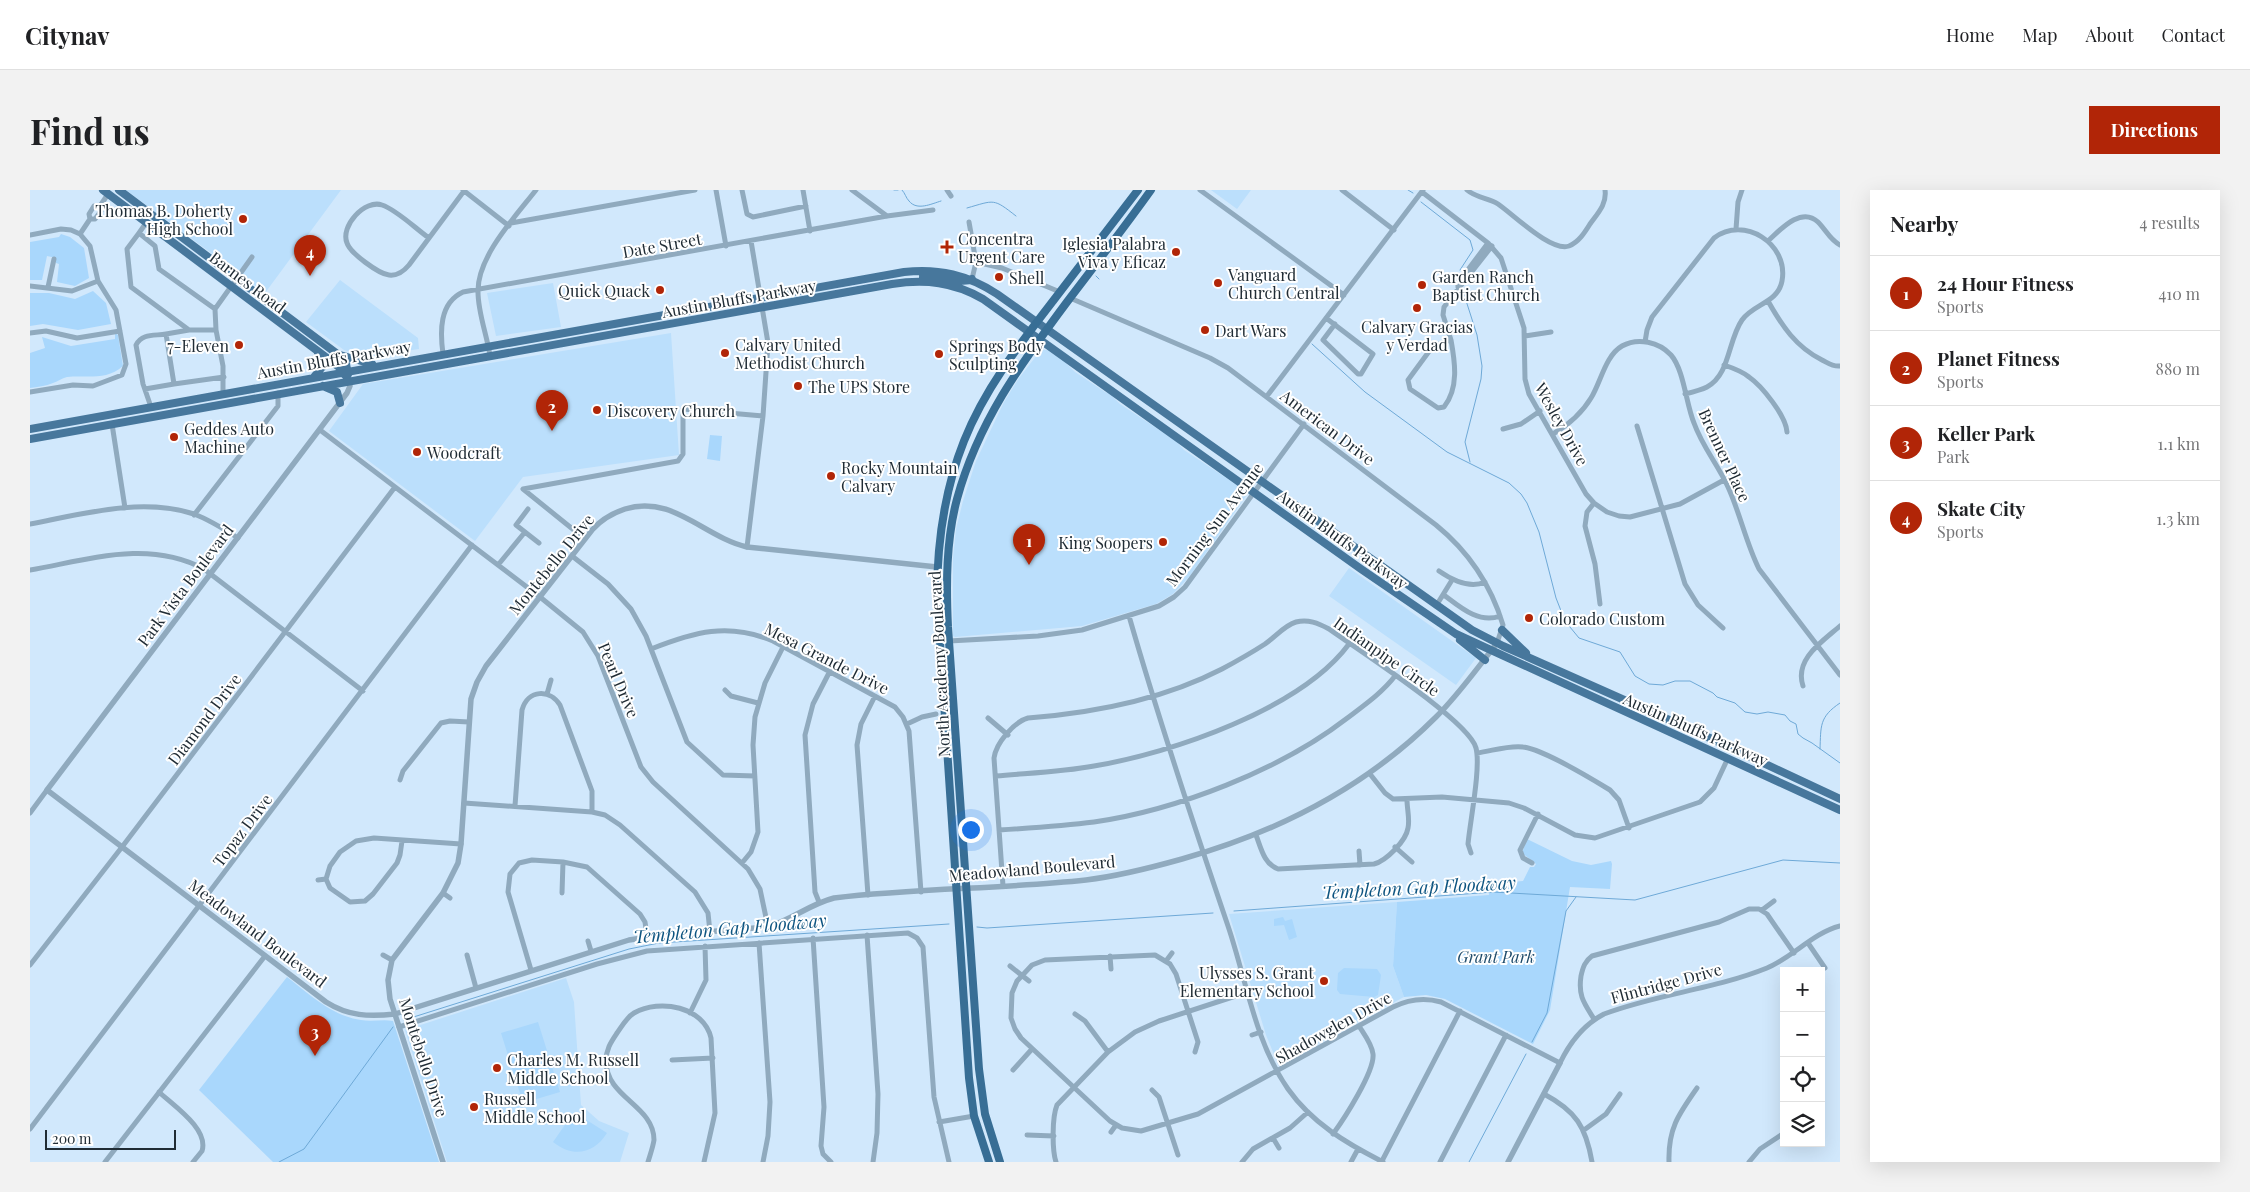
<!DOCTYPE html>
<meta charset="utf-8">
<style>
body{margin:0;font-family:"Playfair Display",serif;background:#f2f2f2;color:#202124}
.controls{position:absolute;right:15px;bottom:15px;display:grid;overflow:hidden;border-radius:0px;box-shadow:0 5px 20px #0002}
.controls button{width:45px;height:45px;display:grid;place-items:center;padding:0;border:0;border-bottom:1px solid #e0e0e0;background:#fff;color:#202124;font:25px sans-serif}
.scale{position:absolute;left:15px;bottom:12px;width:131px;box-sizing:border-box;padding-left:5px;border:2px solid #202c35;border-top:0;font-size:14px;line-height:18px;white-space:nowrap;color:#202c35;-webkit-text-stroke:4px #fff;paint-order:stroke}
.you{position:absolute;left:940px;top:639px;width:18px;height:18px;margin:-12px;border:4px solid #fff;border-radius:50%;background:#1a73e8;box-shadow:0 0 0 8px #1a73e833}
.badge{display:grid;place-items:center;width:32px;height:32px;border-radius:50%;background:#b12507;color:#fff;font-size:16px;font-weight:700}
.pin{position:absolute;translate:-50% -41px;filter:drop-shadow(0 1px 2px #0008)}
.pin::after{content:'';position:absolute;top:26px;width:18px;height:15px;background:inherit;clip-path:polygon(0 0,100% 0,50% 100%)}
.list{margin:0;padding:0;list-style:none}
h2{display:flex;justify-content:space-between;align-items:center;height:65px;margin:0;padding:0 20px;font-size:21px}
h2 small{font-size:16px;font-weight:400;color:#757577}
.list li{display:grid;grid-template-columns:32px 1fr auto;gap:15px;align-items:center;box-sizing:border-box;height:75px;padding:0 20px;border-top:1px solid #e0e0e0}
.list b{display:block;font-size:19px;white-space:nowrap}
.list p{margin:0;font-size:16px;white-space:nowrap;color:#757577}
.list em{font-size:16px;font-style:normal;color:#757577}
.icon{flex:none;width:28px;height:28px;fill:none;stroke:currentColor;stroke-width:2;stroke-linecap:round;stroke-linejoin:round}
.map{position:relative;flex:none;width:1810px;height:972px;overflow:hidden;border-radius:0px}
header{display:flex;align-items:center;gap:30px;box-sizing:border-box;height:70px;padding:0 25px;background:#fff;border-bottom:1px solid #e0e0e0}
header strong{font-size:24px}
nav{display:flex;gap:28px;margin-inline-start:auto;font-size:18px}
.intro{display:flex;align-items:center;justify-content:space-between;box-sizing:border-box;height:120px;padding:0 30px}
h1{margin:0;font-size:35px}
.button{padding:12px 22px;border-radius:0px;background:#b12507;color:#fff;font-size:18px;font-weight:700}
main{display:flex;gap:30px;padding:0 30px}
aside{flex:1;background:#fff;border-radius:0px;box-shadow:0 5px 20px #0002}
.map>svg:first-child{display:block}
</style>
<header>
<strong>Citynav</strong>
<nav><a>Home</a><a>Map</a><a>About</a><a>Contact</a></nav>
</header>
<div class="intro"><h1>Find us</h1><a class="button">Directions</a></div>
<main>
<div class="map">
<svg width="1810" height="972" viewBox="0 0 1810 972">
<rect width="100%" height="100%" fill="#d1e8fc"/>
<path fill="#bbdffc" d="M96,0h215l-76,103z
M1181,0h40l-14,19z
M310,90l78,58 1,11 -47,7 -16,-2 -12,-4 -38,-28z
M523,93l8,44 -65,9 -9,-43z
M641,143l8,122 -156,22 -48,64 -146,-110 34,-47z
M1011,160h6l17,11 11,11 30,20 5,2 10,10 56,37 8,9 59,39 3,7 -56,80 -17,18 -17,10 -74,22 -127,11 -2,-1v-78l3,-29 7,-28 13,-40 28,-59 15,-24z
M1319,378l127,90 -20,27 -127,-89z
M1367,712l-4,64 11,31 -126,67 -12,-29 -37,-121z
M536,788l8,24 7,103 18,16 30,12 -9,29h-173l-42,-132z"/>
<path fill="#a9d7fc" d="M31,44l9,3 14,11 5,30 -14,8 -18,-4 2,-18 -3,-1v-5l-9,-2 -5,24h-12v-38l29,-5z
M63,101l13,12 5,21 -33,6 -35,-6 -13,2v-33h19l26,6z
M85,143l3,2 5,31c-17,15 -36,9 -56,11 -5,1 -10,5 -14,6 -7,3 -16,4 -23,5v-35l15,-5 -3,-11 29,9 44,-7z
M680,245l12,1 -2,25 -13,-2z
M1497,649l45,22 19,4 20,-4 1,3 -2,25 -40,-2 -20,123 -17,34 -88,-45 -19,-4 -22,2 -11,-31 4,-64 92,-7 -1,-11 35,-3 7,-14h4l2,-3 -14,-11z
M1253,727l2,4 7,-2 5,18 -8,3 -5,-15 -10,1v-7z
M1314,778l33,1 4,6 -3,20 -4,2 -34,-3 -3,-4 1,-17z
M257,787c22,17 45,39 74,43 11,2 22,-1 32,1l46,141h-166l-74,-72z
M508,832l22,70 -37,11 -22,-70z
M544,922l33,21c-13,21 -34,25 -54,9z"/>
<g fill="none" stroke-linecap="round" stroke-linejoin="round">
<path stroke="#6ea9d7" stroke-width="1" d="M864,0h4
M872,0c3,3 4,8 7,11 8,10 22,3 32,0
M1378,0l5,3
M1391,12l49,38 3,10 -13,20
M937,18c28,-8 26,-10 49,8
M1066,86l3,3
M1432,98l15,47 5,31 -1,13 -16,63 5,20
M1282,154l53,48 82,60 62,31 12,11 6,9 12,29 17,66 9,23 14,17 41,14 15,24 14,8 14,1 12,-4h15l23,12 4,4 18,6 10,9 12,2 11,-2 17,3 5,6 6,3 2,10 5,4 9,5 28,20
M1790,559c1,-23 -1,-32 20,-46
M1204,721l259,-19 142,8 148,-40 57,3
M947,737l10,1 226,-15
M374,830l225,-71 30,-6 290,-19
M1502,852l15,-29 19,-102 10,-14
M249,972l25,-13 89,-122
M1439,972l57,-108"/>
<path stroke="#90aabe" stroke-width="5" d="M433,0l46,36
M686,0l10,56
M712,0l5,24 6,3 53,-11
M773,0l7,41
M822,0l35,26
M917,0l4,6
M1170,0l144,105
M1312,0l52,40
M1437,0c9,8 22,8 31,14 16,11 53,48 71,42 10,-4 16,-14 21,-22 8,-11 17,-20 15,-34
M1392,2l66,51 13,15 23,70 1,51 4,15 57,100 8,9 13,9 12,4 11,1 50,-13 44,-24
M60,29h5l6,-8 -1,-5
M939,32l7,40 -4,17
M116,33l-7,10 16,13 4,23 56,40
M481,33l184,-33
M1706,39l2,-27 4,-12
M109,43l-12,16 4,38 58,43h27
M50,44l10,-15 -1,-5 5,-8h6l8,-12
M0,45l31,-6 10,1 9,4 10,12 8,35 18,29 10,54 -4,11 -29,11 -20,-1 -43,7
M399,48c-13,-9 -32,-28 -47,-33 -17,-6 -42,21 -35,38 3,10 32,31 42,32 8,1 15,-4 20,-10l55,-74
M1738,51c12,-11 33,-35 50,-19 8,8 12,18 22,23
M946,72l26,6 58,24
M0,96l42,5 26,-10
M18,97l6,-28
M1428,97v-4l30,-40
M1040,108l140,60 18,10 208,157c32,26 55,60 67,100l-6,18
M1738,111c14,25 28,46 54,59 6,3 11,7 18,6
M1296,128l47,36 -12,20h-3l-35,-34 12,-16
M0,143l16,-2 31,7 43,-7
M136,144l23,-4
M1495,146l26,-4
M1421,150c4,22 8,48 -7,67l-6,1 -28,-19 -2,-9 25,-34z
M1421,150l-8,-25 1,-8 48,-61
M1615,152l2,-12 5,-13 62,-79c30,-23 75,6 68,43 -4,22 -29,23 -40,39 -14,20 -12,55 -35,67 -6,3 -14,5 -22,7
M413,164c-3,-22 -4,-51 20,-62l424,-76 46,-6
M460,166c-3,-21 -12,-43 -12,-64 -1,-35 37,-75 58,-102
M1694,175c9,3 18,6 25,12 13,9 37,39 38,55
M144,194l50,-7
M115,199l29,-5 -8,-50c-11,2 -24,-1 -30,11l7,39 8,23
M193,203v-27l-7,-36 -1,-21 37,-52
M1237,206l156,-206
M82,234l13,84
M1607,236l48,158 13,21 25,23
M1473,239l18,-5 19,-13
M290,240l220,167 43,35 15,24 43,111 12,15 95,87 12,20 8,38
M1523,244c15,-9 29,-21 38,-36 10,-16 14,-42 31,-52 16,-9 37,-4 49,9 13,15 15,49 23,68 8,23 24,42 34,64 12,26 18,56 31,82l81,106
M1564,313l-7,9 -2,14 10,38 5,40
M498,319l-12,16 23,18
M164,325l84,-109v-13
M0,334c52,-10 112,-27 164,-10 16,6 30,15 44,24
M555,349l-62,-50 155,-28 5,-7v-45l80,7
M717,357l16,-131 5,-73 -17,-102
M542,366l36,28 23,25 15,27 41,106 36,33 32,1
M468,375l27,-33
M0,380c58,-10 118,-31 174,-1l159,122
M1409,381c13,9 30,18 46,11
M1414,405c16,12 35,29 56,21
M1406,416l16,-26
M1099,426c30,104 64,207 99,310 18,53 27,116 60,163 24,34 58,54 95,73
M919,451l89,-5 44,-6 77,-24 15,-9 11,-10 119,-163
M621,459c43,-17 77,-27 122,-8l122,66 8,10 6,14 12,161
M1773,496c-9,-27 20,-45 37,-60
M695,500l6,6 27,7
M517,504l4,-14
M958,528l20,17
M877,534l15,-7 14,-3
M1447,563c15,-2 32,-8 46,-6 19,2 69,32 87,43l9,10 10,28
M1340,584l15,19 8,6 49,-2 67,6 15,5 51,27 20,3 105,-36 14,-14 14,-30
M966,586c33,-3 66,-4 98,-10 78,-13 207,-57 255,-122
M370,590l3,-9 38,-48 9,-2 19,1
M434,613l128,9 13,3 15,10 75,67 13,21 2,19
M485,616l7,-96c6,-21 28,-21 38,-5l32,86v21
M0,623l17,-23
M969,640c32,-2 64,-4 95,-8 83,-12 186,-52 252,-103 17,-13 36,-26 49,-43
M1226,645c5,13 8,29 22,34l96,-5c12,-3 32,-23 34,-36 2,-9 -1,-19 -1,-28
M372,651l-2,14 -3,8 -24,31 -8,7 -15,1 -20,-14 -4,-9 4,-13 10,-14 16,-11 18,-3 87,6
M1365,657l17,15
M1329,661l1,14
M712,673l9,-11 7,-20 -5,-87 2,-28 10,-34 18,-36
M1502,673l-9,-5 -3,-8 18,-36
M288,690l8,-1
M973,696l-9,-128c2,-15 20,-36 34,-40 65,-5 136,-19 194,-49 15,-8 29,-16 43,-25 10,-7 20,-19 31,-22 12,-3 22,1 33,7 28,20 140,92 147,119 5,19 -6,74 -8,96l3,9
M413,703l7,5
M532,703l1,-31
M838,705l-11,-150 4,-21 14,-28
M789,712l-4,-10 -10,-157 8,-31 17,-33
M1732,720l12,-9
M837,745l11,159 -1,39 -4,29
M783,748l11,169 -3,39 2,8 8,8
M558,751l3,10
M729,753l11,159 -2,34 -5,26
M1778,753l17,25
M353,765l9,5
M437,765l9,33
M1080,766l1,13
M1136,771l6,-8
M0,775l92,-118 273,-360
M980,776l19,15
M501,780l-23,-78 2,-18 9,-11 13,-3 31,2 24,5 53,47 5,8 2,14
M660,823l16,-33 -1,-34
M1045,824l10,7 23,31
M1564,829c-10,-16 -16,-23 -13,-43 2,-9 4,-15 11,-20l127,-34 30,-13h10l8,5 27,39
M369,837l198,-63 50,-13 261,-18 9,5 6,9 11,150 15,65
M1222,845l9,-3
M1165,862l3,-10 -22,-68 -6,-10 -15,-9 -110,5 -13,5 -15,16 -5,12 -1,25 4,11 6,9 89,83 12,7 19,3 57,-17 195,-107c16,-8 31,-10 48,-5l119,61c10,-21 23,-38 44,-49 53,-20 111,-25 163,-46 26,-11 46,-35 73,-42
M642,870l41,-2
M983,880l19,-21
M1122,900l7,7 19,58
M129,902c15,14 50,37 43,59l-9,11
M1514,904c32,17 42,33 48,68
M909,932l35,-6
M0,939l442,-584
M1554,940l22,-16 14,-20
M1081,942l5,-7
M1303,944c11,-15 42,-63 40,-80 -1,-10 -9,-20 -14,-28
M997,945l27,1
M1243,948l6,10
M1352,971l78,-150
M75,972l160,-206
M618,972c2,-7 5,-15 6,-22 0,-35 -48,-42 -48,-79 0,-12 5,-19 11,-28 5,-7 10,-16 17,-20 26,-15 70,-6 77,25l4,75 -11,49
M1026,972c-4,-12 -4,-45 1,-57l51,-53 27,-20 24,-11 89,-29
M1212,972l11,-13 37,-21 18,-16
M1321,972l7,-13
M1410,972l66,-127
M1639,972c-1,-33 9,-47 28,-74
M1719,972l11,-13 24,-16"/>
<path stroke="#90aabe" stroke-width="5.5" d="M319,191l1,5 -3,7 -300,397 279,212c22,14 43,15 69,12l234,-74 26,-4 113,-9c23,-7 42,-23 66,-29 84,-10 168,-9 252,-18 33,-4 64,-12 96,-21 96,-27 183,-71 254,-142 22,-22 39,-46 58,-70
M413,972l-53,-163 -2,-19 4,-20 51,-67 15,-30 3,-19 10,-145 6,-17 9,-16 106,-136c9,-10 21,-17 33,-21 47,-15 79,28 122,38l190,20
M1478,972l52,-99"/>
<path stroke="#47779c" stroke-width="8" d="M73,0l236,177 6,8
M89,0l217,163 10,11 2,10
M893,86c12,0 41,8 49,3
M310,165l32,9
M284,187l9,-11 -5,-13
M293,196l14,6 3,11
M0,239l874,-157c35,-4 64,3 93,22l475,336 31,16 209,93 128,60
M0,249l862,-155c33,-5 62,-2 91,15l378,270 95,65 384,176
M1472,440l24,23
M1430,450l25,20"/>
<path stroke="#386e95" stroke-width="8" d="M959,972l-15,-46 -5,-38 -32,-481c0,-53 7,-106 27,-156 20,-51 55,-96 89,-140 28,-37 57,-74 85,-111
M970,972l-15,-48 -6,-45 -31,-442c-2,-42 -2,-87 9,-128 21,-77 63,-134 110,-197 28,-37 57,-74 84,-112"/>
</g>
<g fill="#b12507" stroke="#fff" stroke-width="2">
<circle cx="213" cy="29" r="5"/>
<path d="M914.5 49.5h5v5h5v5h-5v5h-5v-5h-5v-5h5z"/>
<circle cx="1146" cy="62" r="5"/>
<circle cx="969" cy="87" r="5"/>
<circle cx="1188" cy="93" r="5"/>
<circle cx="1392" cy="95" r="5"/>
<circle cx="630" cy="100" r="5"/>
<circle cx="1387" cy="118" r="5"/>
<circle cx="1175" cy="140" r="5"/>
<circle cx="209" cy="155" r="5"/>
<circle cx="695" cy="163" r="5"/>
<circle cx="909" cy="164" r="5"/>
<circle cx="768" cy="196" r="5"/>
<circle cx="567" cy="220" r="5"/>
<circle cx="144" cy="247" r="5"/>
<circle cx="387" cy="262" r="5"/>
<circle cx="801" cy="286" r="5"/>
<circle cx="1133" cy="352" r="5"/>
<circle cx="1499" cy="428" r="5"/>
<circle cx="1294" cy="791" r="5"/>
<circle cx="467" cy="878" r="5"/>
<circle cx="444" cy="917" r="5"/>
</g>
<g text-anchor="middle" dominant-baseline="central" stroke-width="4" stroke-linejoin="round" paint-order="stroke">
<g font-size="16" fill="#202c35" stroke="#fff" text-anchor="start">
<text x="203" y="20" text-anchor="end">Thomas B. Doherty<tspan x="203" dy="18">High School</tspan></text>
<text x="928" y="48">Concentra<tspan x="928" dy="18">Urgent Care</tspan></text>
<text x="1136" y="53" text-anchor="end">Iglesia Palabra<tspan x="1136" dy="18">Viva y Eficaz</tspan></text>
<text x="1198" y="84">Vanguard<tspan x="1198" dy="18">Church Central</tspan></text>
<text x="1402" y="86">Garden Ranch<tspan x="1402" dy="18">Baptist Church</tspan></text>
<text x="979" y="87">Shell</text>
<text x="620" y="100" text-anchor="end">Quick Quack</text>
<text x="1387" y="136" text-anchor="middle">Calvary Gracias<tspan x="1387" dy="18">y Verdad</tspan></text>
<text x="1185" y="140">Dart Wars</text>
<text x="705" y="154">Calvary United<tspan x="705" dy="18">Methodist Church</tspan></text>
<text x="199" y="155" text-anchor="end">7-Eleven</text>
<text x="919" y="155">Springs Body<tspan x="919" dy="18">Sculpting</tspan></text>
<text x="778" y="196">The UPS Store</text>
<text x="577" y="220">Discovery Church</text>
<text x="154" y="238">Geddes Auto<tspan x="154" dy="18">Machine</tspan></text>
<text x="397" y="262">Woodcraft</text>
<text x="811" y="277">Rocky Mountain<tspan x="811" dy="18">Calvary</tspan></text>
<text x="1123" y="352" text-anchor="end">King Soopers</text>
<text x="1509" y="428">Colorado Custom</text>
<text x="1284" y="782" text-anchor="end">Ulysses S. Grant<tspan x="1284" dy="18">Elementary School</tspan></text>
<text x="477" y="869">Charles M. Russell<tspan x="477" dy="18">Middle School</tspan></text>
<text x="454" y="908">Russell<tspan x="454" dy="18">Middle School</tspan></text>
</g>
<g font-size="16" fill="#202c35" stroke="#fff">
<text transform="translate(632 55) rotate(-10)">Date Street</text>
<text transform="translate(218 92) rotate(37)">Barnes Road</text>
<text transform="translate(709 108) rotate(-10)">Austin Bluffs Parkway</text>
<text transform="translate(304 169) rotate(-10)">Austin Bluffs Parkway</text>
<text transform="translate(1532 234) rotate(61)">Wesley Drive</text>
<text transform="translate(1298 237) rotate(37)">American Drive</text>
<text transform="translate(1695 265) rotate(65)">Brenner Place</text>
<text transform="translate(1184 334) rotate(-53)">Morning Sun Avenue</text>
<text transform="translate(1313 349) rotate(36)">Austin Bluffs Parkway</text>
<text transform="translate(521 374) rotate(-51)">Montebello Drive</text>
<text transform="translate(155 395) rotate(-53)">Park Vista Boulevard</text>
<text transform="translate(1357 466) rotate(35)">Indianpipe Circle</text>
<text transform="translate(797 468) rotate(27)">Mesa Grande Drive</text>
<text transform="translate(909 474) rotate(-93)">North Academy Boulevard</text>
<text transform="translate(589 490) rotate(67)">Pearl Drive</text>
<text transform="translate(174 529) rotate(-53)">Diamond Drive</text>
<text transform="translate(1666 539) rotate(24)">Austin Bluffs Parkway</text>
<text transform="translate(212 640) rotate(-53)">Topaz Drive</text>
<text transform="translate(1002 678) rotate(-5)">Meadowland Boulevard</text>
<text transform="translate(228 743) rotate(37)">Meadowland Boulevard</text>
<text transform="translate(1636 793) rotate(-15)">Flintridge Drive</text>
<text transform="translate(1303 837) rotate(-29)">Shadowglen Drive</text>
<text transform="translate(394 867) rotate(72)">Montebello Drive</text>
</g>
<g font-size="16" font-style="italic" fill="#1d4a6a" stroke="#fff">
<text x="1466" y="766">Grant Park</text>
</g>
<g font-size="18" font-style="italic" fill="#0d5480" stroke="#fff">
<text transform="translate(1389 697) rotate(-3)">Templeton Gap Floodway</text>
<text transform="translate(700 738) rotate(-5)">Templeton Gap Floodway</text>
</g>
</g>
</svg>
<div class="controls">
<button>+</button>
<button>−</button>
<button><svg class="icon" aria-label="locate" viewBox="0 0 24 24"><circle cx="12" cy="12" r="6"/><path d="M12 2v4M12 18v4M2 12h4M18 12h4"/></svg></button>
<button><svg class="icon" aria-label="layers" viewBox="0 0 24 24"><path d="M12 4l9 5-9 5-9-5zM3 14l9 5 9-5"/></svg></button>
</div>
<div class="scale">200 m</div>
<div class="you"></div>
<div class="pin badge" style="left:999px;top:375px">1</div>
<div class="pin badge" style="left:522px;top:241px">2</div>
<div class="pin badge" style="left:285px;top:866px">3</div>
<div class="pin badge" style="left:280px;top:86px">4</div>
</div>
<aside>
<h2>Nearby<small>4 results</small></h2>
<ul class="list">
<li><span class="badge">1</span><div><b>24 Hour Fitness</b><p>Sports</p></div><em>410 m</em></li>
<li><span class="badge">2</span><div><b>Planet Fitness</b><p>Sports</p></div><em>880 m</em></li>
<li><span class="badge">3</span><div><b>Keller Park</b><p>Park</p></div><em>1.1 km</em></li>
<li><span class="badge">4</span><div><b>Skate City</b><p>Sports</p></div><em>1.3 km</em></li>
</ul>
</aside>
</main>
